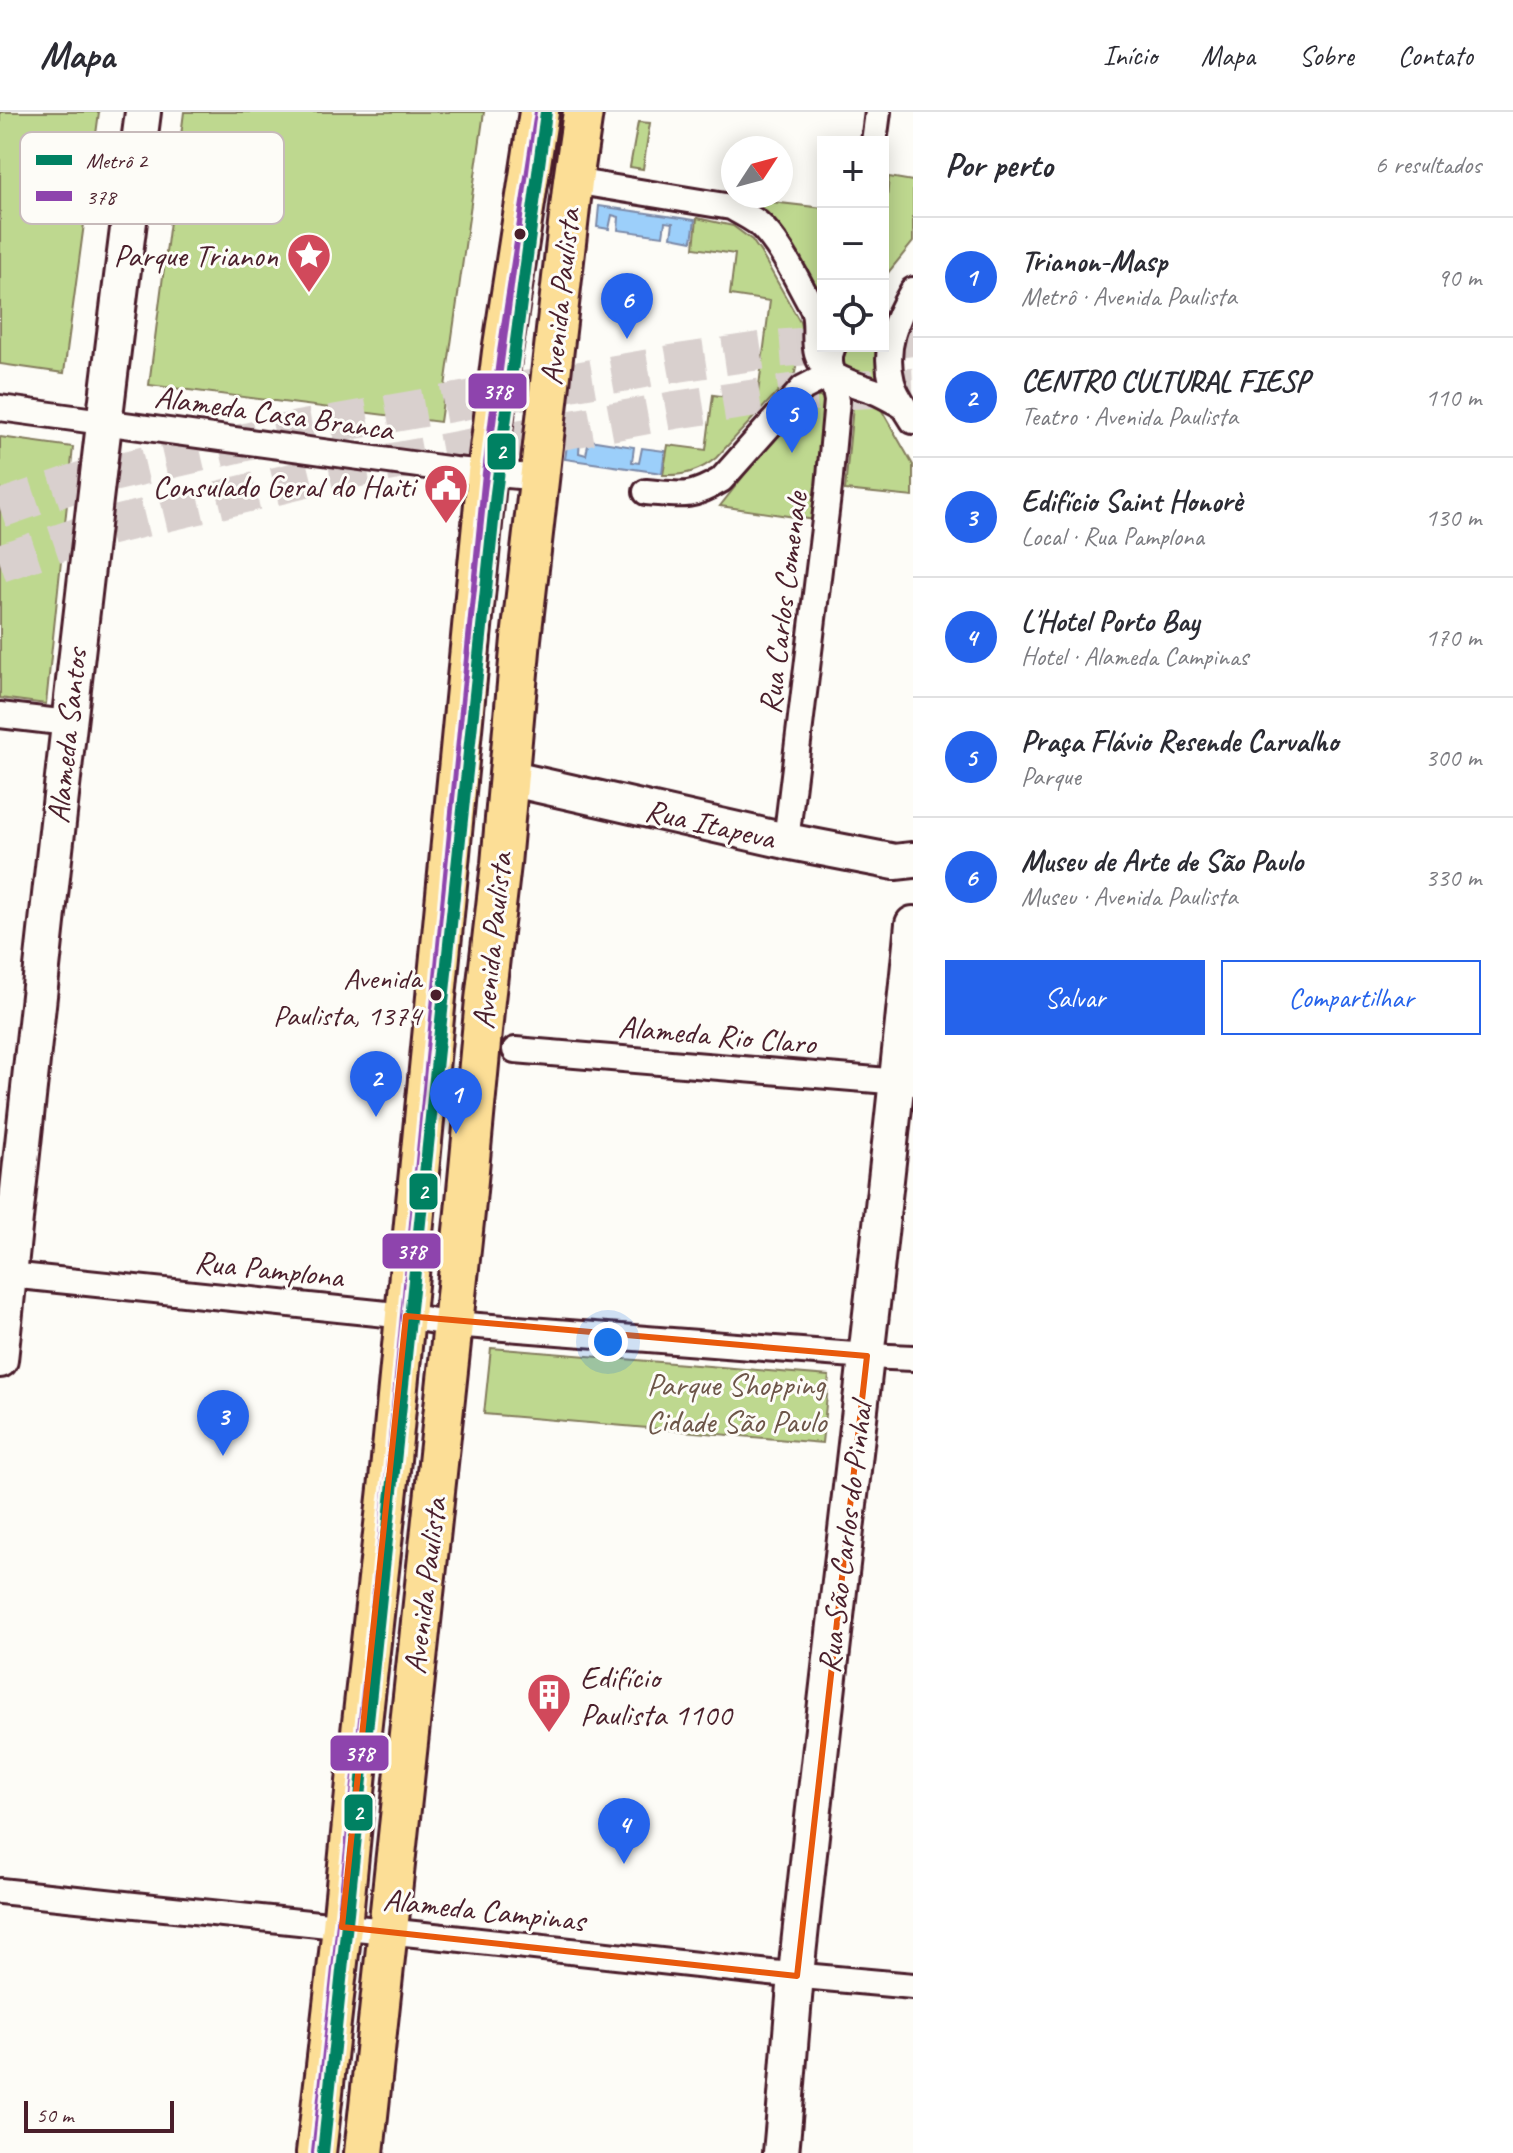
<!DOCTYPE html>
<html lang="pt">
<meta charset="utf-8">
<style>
body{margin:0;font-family:Caveat,sans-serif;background:#f7f7f7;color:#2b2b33}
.controls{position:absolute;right:24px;top:24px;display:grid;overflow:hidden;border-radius:0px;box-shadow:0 4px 20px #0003}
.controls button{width:72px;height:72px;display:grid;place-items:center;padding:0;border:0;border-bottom:2px solid #e1e1e2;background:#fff;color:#2b2b33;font:40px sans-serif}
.compass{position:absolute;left:721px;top:24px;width:72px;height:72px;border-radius:50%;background:#fff;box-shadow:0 4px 20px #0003;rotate:54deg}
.scale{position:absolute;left:24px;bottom:20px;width:150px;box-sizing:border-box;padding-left:8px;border:4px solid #4a1f2b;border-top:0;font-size:22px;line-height:28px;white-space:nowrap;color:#4a1f2b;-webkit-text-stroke:6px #fdfcf7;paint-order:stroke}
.you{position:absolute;left:608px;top:1230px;width:28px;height:28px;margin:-20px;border:6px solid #fff;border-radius:50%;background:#1a73e8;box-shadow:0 0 0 12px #1a73e833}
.badge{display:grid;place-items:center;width:52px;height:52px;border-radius:50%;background:#2563eb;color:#fff;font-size:26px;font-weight:700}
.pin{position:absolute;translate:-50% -66px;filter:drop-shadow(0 2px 4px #0008)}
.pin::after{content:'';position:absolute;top:42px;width:28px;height:24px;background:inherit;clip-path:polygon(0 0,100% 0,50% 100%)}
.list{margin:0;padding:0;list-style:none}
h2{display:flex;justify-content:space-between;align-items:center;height:104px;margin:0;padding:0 32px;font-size:34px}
h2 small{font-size:26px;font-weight:400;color:#7c7c81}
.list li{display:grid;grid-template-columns:52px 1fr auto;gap:24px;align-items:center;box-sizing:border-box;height:120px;padding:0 32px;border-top:2px solid #e1e1e2}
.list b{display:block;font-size:30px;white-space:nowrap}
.list p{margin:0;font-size:26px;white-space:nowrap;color:#7c7c81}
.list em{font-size:26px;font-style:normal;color:#7c7c81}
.actions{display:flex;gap:16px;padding:24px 32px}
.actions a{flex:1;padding:18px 0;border:2px solid #2563eb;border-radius:0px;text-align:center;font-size:28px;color:#2563eb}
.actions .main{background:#2563eb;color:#fff}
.icon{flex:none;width:44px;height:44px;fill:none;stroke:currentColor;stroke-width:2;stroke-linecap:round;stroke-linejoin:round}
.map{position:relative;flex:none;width:913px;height:2041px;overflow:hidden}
header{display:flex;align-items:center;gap:48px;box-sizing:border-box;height:112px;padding:0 40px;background:#fff;border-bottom:2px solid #e1e1e2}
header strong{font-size:38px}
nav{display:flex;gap:44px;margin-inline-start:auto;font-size:28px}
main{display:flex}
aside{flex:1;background:#fff}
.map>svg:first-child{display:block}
</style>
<header>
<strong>Mapa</strong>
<nav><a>Início</a><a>Mapa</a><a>Sobre</a><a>Contato</a></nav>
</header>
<main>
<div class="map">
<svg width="913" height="2041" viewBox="0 0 913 2041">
<rect width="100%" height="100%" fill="#fdfcf7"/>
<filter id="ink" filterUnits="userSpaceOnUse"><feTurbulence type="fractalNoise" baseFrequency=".0125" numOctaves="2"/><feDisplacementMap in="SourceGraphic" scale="16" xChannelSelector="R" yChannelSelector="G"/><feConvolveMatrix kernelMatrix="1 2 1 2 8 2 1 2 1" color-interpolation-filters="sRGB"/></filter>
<g filter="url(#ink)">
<path fill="#bed88f" stroke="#847c5d" stroke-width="2" d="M0,0h99l-35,261 -64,-9z
M184,0h300l-44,310 -291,-37z
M638,10l12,1 -7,46 -13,-2z
M889,65l24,4v61l-30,37v-36z
M754,88l69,8v86l-5,-2z
M697,106l36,8 19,14 9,13 39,69 2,9 -7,42 -79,85c-16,13 -32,18 -53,17l5,-30 38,5 7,-55 44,6 13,-100 -40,-6 5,-41 -41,-6z
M843,234h40l7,41 -48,-15 -4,-19z
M827,284l-12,124 -95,-14 84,-107z
M854,284l23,6 36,63v32l-68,-7z
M0,325l73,10 -27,257 -46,-6z
M491,1236l338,28 -7,67 -338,-29z"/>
<path fill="#9ccffa" stroke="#7b89a7" stroke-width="2" d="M599,94l96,14 -3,21 -21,-4 2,-14 -8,-1 -2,14 -45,-6 1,-13 -7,-2 -3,14 -12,-2z
M568,326l12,1 -1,14 7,2 3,-15 45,7 -2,15 7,1 3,-15 23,3 -3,22 -97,-14z"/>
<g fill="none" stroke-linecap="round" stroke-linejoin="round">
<path stroke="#d9d0ce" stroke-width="38" stroke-dasharray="38 19" stroke-linecap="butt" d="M883,229l30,-4
M0,397l90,-31 208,-48 380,-67 95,-14 50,-4
M0,451l103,-35 219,-53 353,-65 115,-17 123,-6"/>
<g stroke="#4a1f2b" stroke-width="30">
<path id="street" d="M874,30l4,-30
M573,69l158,26c9,5 19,10 27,16 23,20 40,60 55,86 5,15 0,30 4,45 7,24 38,30 57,37 10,4 20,10 29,15
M913,178c-17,28 -30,58 -21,92 3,13 14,27 21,39
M0,296l455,62 85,8
M646,380c36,3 43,7 75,-12l82,-92 29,-15
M0,603l68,8
M786,729l43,-354 8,-86 -7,-38v-8l3,-9
M515,938l397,33
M0,1162l406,42 47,8 414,32 46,2
M0,1779l434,45 336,37 143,13"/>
</g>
<g stroke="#4a1f2b" stroke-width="40">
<path id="secondary" d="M508,666l278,63 109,21 18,-2
M0,1248c44,-416 89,-833 143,-1248
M781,2041c7,-72 11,-145 19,-217 36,-337 80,-674 113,-1012"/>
</g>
<g stroke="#4a1f2b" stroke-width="44">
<path id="primary" d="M316,2041l26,-226 18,-186 29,-261 98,-1007 15,-121 37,-240
M364,2041l101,-941 20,-212 16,-136 20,-225 52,-458 10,-69"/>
</g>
<use href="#street" stroke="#fdfcf7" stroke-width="24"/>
<use href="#secondary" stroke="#fdfcf7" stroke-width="34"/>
<use href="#primary" stroke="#fcde96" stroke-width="38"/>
<g stroke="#fdfcf7" stroke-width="16">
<path id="bus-1" d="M316,2041l73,-673 98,-1007 15,-121 37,-240"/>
</g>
<use href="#bus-1" stroke="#8e44ad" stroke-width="10"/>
<g stroke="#fdfcf7" stroke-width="18">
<path id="metro-1" d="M323,2041l173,-1660 50,-381"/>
</g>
<use href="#metro-1" stroke="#008162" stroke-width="12"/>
</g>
</g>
<path fill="none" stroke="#e8590c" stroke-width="6" stroke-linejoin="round" d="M406,1204l461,40 -70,620 -455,-49z"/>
<defs>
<g id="sight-pin" transform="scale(2.3)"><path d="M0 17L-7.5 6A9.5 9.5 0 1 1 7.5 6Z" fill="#d1495b" stroke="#fdfcf7"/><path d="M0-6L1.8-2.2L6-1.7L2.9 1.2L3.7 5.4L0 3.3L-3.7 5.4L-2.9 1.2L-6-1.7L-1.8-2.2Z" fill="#fff"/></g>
<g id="civic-pin" transform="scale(2.3)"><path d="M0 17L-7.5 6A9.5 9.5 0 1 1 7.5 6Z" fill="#d1495b" stroke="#fdfcf7"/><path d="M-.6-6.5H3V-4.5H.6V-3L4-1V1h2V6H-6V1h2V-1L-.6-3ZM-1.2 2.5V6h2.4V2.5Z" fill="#fff"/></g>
<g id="building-pin" transform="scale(2.3)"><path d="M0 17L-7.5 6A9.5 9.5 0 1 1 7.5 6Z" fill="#d1495b" stroke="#fdfcf7"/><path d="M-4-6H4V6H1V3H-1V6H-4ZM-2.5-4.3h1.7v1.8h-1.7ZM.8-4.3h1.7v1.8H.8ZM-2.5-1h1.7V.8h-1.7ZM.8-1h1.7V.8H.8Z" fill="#fff"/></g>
</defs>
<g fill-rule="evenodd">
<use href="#sight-pin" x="309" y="143"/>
<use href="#civic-pin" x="446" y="374"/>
<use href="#building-pin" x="549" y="1583"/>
</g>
<g fill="#4a1f2b" stroke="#fdfcf7" stroke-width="3">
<circle cx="520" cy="122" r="7"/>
<circle cx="436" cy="883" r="7"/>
</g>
<g text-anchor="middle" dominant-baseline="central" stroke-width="6" stroke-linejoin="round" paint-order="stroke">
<g font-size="30" fill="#4a1f2b" stroke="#fdfcf7" text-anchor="end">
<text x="421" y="866">Avenida<tspan x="421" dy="37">Paulista, 1374</tspan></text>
</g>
<g font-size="32" fill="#4a1f2b" stroke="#fdfcf7" text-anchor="end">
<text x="278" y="143">Parque Trianon</text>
<text x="415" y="374">Consulado Geral do Haiti</text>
<text x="580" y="1565" text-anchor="start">Edifício<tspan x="580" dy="37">Paulista 1100</tspan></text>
</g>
<g font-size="32" fill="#4a1f2b" stroke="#fdfcf7">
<text transform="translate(560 185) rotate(-84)">Avenida Paulista</text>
<text transform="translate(274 301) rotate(8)">Alameda Casa Branca</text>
<text transform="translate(783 491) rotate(-83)">Rua Carlos Comenale</text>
<text transform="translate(67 624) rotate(-84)">Alameda Santos</text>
<text transform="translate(710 712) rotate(13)">Rua Itapeva</text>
<text transform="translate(492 829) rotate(-84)">Avenida Paulista</text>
<text transform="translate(717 923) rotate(5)">Alameda Rio Claro</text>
<text transform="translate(269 1157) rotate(6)">Rua Pamplona</text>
<text transform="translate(845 1426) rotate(-83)">Rua São Carlos do Pinhal</text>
<text transform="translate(425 1474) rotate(-83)">Avenida Paulista</text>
<text transform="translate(484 1798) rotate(6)">Alameda Campinas</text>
</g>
<g font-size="32" fill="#6d5649" stroke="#fdfcf7">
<text x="736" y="1272">Parque Shopping<tspan x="736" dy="37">Cidade São Paulo</tspan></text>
</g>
</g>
<rect x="20" y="20" width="264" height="92" rx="12" fill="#fdfcf7" stroke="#c7baba" stroke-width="2"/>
<rect x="36" y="43" width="36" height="10" fill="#008162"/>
<rect x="36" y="79" width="36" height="10" fill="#8e44ad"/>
<g font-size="22" fill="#4a1f2b">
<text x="86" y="56">Metrô 2</text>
<text x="86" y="92">378</text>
</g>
<g stroke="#fdfcf7" stroke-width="3">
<rect x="467" y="260" width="61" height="38" rx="8" fill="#8e44ad"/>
<rect x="486" y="320" width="31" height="39" rx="8" fill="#008162"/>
<rect x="408" y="1060" width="31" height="39" rx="8" fill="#008162"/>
<rect x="381" y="1120" width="61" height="38" rx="8" fill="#8e44ad"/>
<rect x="329" y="1622" width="61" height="38" rx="8" fill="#8e44ad"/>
<rect x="343" y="1681" width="31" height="39" rx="8" fill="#008162"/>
</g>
<g font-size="22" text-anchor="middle" font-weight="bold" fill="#fff">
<text x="497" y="287">378</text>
<text x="501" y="347">2</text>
<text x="423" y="1087">2</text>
<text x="411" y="1147">378</text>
<text x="359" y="1649">378</text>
<text x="358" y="1708">2</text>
</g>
</svg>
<div class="controls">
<button>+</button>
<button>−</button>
<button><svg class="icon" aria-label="locate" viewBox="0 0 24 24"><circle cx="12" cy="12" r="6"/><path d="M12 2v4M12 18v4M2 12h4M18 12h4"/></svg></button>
</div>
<svg class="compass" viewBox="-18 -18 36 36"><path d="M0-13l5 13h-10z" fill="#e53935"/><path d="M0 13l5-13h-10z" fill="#7c7c81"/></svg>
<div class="scale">50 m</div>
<div class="you"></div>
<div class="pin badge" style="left:456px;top:1022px">1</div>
<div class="pin badge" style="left:376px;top:1005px">2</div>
<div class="pin badge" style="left:223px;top:1344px">3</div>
<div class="pin badge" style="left:624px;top:1752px">4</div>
<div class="pin badge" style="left:792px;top:341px">5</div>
<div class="pin badge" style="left:627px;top:227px">6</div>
</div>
<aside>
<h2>Por perto<small>6 resultados</small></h2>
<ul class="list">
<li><span class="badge">1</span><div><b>Trianon-Masp</b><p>Metrô · Avenida Paulista</p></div><em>90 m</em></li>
<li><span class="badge">2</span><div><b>CENTRO CULTURAL FIESP</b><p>Teatro · Avenida Paulista</p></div><em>110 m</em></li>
<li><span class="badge">3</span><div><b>Edifício Saint Honorè</b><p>Local · Rua Pamplona</p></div><em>130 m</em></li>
<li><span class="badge">4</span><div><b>L'Hotel Porto Bay</b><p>Hotel · Alameda Campinas</p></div><em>170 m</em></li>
<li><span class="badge">5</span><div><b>Praça Flávio Resende Carvalho</b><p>Parque</p></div><em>300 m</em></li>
<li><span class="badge">6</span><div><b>Museu de Arte de São Paulo</b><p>Museu · Avenida Paulista</p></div><em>330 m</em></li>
</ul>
<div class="actions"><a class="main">Salvar</a><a>Compartilhar</a></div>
</aside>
</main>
